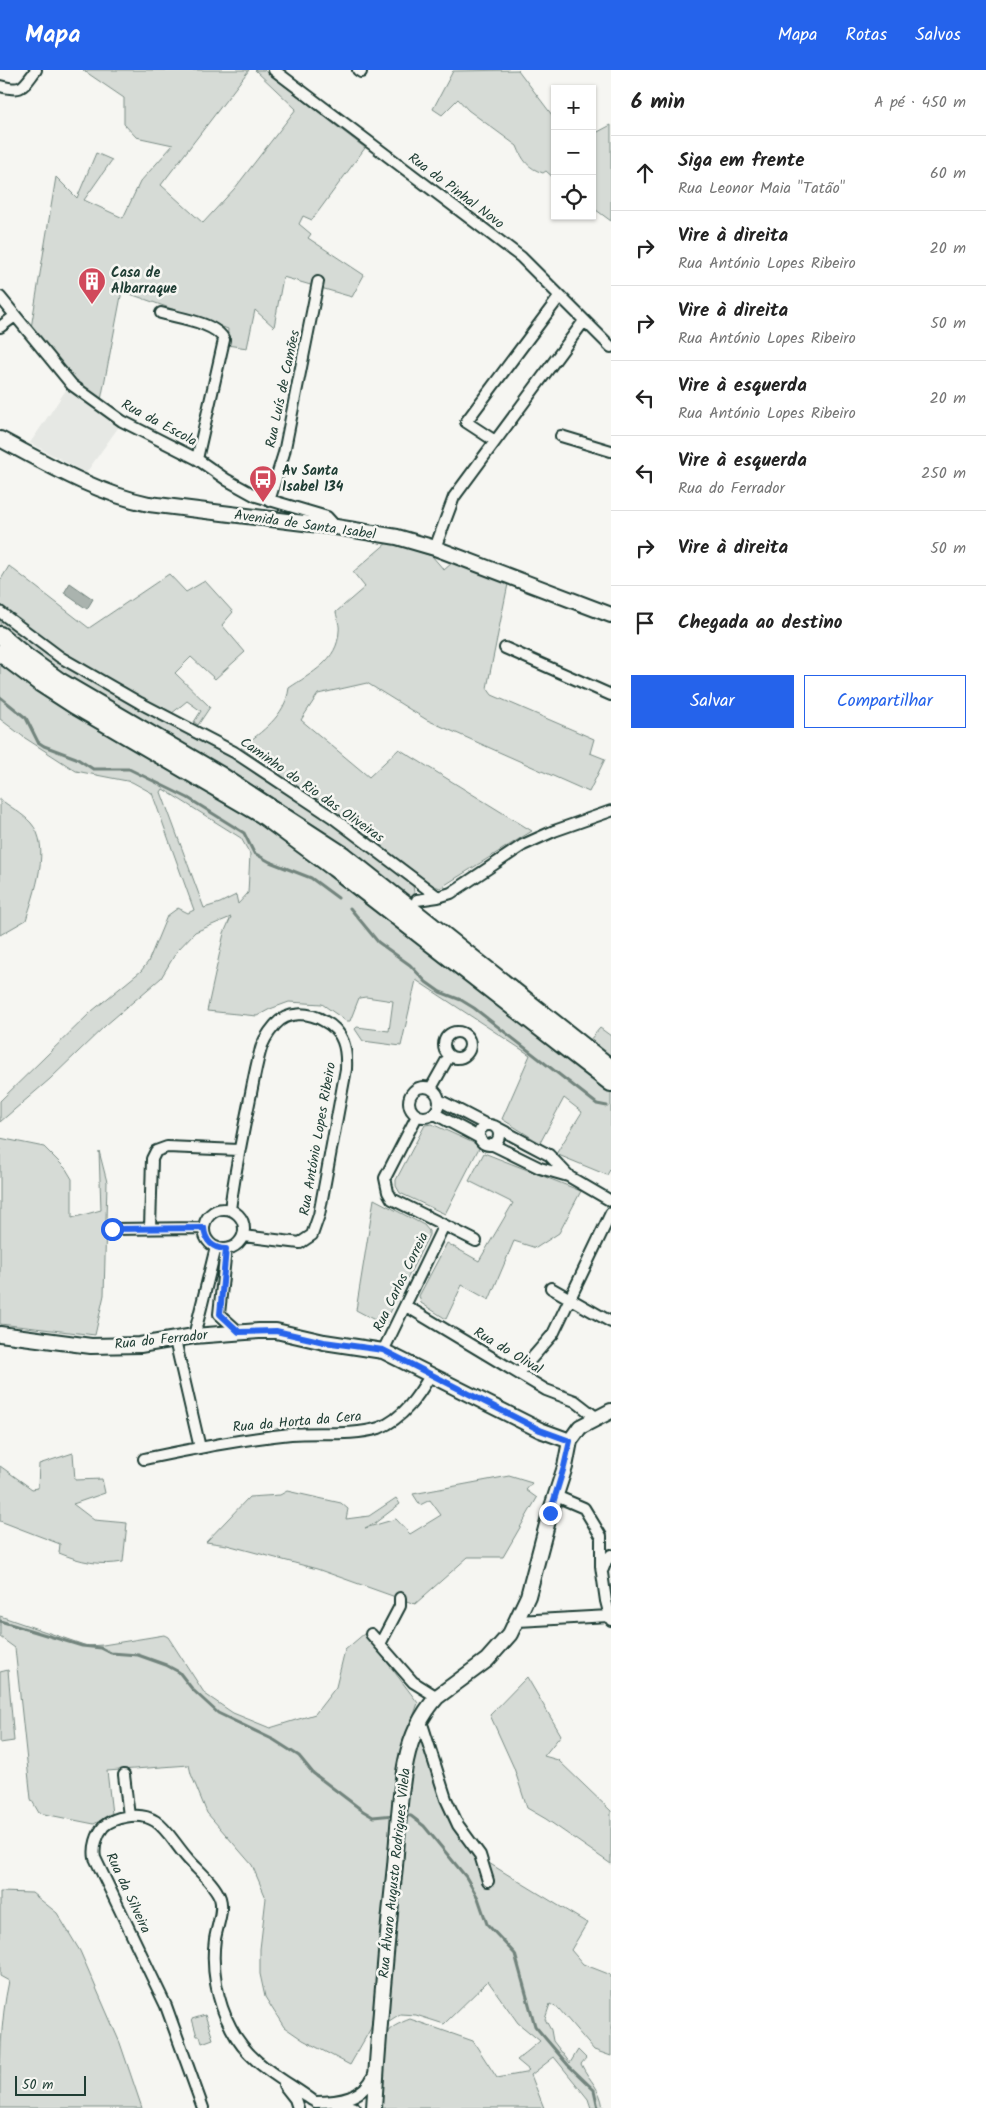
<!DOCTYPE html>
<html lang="pt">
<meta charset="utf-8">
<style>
body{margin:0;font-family:Kalam,sans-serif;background:#f2f2f2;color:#222}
.controls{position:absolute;right:15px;top:15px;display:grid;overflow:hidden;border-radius:0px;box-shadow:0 1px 4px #0004}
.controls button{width:45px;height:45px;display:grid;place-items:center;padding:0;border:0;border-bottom:1px solid #e0e0e0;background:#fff;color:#222;font:25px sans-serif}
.scale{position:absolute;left:15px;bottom:12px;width:71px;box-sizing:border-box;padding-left:5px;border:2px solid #1f3d34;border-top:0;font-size:14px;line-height:18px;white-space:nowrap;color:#1f3d34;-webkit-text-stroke:4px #f6f6f2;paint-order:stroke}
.stop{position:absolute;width:15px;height:15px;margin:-11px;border:4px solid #2563eb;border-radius:50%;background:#fff}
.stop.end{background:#2563eb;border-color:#fff;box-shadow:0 1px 5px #0008}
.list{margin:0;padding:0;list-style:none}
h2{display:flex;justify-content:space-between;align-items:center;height:65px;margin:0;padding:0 20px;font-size:21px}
h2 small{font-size:16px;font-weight:400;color:#767676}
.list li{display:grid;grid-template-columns:32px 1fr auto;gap:15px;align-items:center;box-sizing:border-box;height:75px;padding:0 20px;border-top:1px solid #e0e0e0}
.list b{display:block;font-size:19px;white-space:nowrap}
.list p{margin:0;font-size:16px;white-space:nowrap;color:#767676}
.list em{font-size:16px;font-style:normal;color:#767676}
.actions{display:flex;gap:10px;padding:15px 20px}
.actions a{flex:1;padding:11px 0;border:1px solid #2563eb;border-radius:0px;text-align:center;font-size:18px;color:#2563eb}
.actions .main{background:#2563eb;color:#fff}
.icon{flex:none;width:28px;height:28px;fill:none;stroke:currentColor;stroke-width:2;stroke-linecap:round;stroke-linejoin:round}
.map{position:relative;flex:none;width:611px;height:2038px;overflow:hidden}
header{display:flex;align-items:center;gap:30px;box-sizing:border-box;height:70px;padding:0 25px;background:#2563eb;color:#fff}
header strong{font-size:24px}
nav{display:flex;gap:28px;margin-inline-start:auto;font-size:18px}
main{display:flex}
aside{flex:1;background:#fff}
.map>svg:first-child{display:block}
</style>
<header>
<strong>Mapa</strong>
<nav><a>Mapa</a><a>Rotas</a><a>Salvos</a></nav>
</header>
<main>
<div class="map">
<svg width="611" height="2038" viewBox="0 0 611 2038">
<rect width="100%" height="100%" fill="#f6f6f2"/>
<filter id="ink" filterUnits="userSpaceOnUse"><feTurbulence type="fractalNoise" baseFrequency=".02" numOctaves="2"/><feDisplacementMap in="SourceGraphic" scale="10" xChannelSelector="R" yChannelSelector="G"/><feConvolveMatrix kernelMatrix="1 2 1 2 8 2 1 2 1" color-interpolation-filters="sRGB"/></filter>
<g filter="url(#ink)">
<path fill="#e6e8e4" d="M68,317l52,38 -34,48 -56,-30z"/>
<path fill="#d6dbd6" stroke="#7a8c85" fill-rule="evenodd" d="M83,0h166l-88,115 42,38 32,-35 61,-79 -41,-39h9l101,78 -53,72 -9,-4 -4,8 12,10 -3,4 56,37 -12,22 -69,-20 -9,50 -19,-17 -8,38 -20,-3 1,-16 -106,-38 -21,109 -26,-19 -44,-53 25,-151 21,21 19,-45 16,7 -28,40 39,18 17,-36 33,-37 -37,-8 -12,-13v-26z
M518,0l37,49v60l-9,-8 -3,2c-15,-5 -20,-12 -26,-27l-49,-36 -10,-11 -16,16 -9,-6 20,-38z
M611,55v96l-19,-14v-72z
M388,472l44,14 12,14 8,-7 56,21 -21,104 5,7 102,44 -4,14 15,6 -16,33 -162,-72 -60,-37 -49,11 -17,26 68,57 30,-28 133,82 -92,57 -8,-3 -61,-47 -130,-90c21,-17 44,-31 48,-60 22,-15 49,-27 50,-57 1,-5 -2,-13 -3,-19l29,-25 -12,-15z
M9,496l80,62 80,-54 17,18 19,-11 28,31 -11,13 23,27 -30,27 -24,-22 -16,16 35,34 -12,18 -4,-3 7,-11 -14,-10 -16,13 -106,-57 -65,-47v-29z
M0,546l178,111 55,30 86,55 93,68 3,18h-3c-57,-43 -115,-87 -176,-123 -81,-48 -164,-88 -236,-150z
M0,591c83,68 183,112 272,170 33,21 63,47 94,70 83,62 164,127 245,191v76l-4,7 -51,-21 26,-42 -18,-14 -24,45 -38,-24 28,-64 -114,-75 -15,66 -38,-5 -8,-12 2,-2 32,4 4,-30 -27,-4 -7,1 -9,23h-4l-24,-17 -33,-2 -19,7 -13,7 -50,-5 17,-78 7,-16 -36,15 -18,19 -16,27 -55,47 -56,54 -50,43v-21l92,-90 49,-40 7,-9 19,-46 11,-8 10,5 6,-3 -42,-117 -20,-11 -56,-11 -51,-33 -25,-19zM163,719l78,49 9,16 -2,39 -10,11 -2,-9 -16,8 -16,5 -43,-116z
M0,729c10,8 23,15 31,24 21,23 3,71 -5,97l-26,15z
M600,958l11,8v22l-22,-17z
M432,1054l46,21 1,3 -34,66 -45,-21 -4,-7v-6l29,-55z
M0,1068l44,9 22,22 6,10v39l29,-8 -2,-59 8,31 -3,113 -9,40 -95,-11z
M484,1083l97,38 -22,42 -23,15 -22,-7 -25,59 -27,-15 -16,34 -25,-16 -2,-7 28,-53 32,18 34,-58 -44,-22z
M374,1129l50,26 5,6v4l-45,90 -28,-15z
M73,1383l2,27 27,-1 3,14 -32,11 21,16 33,3 -4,39c-23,4 -42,0 -64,-9l1,-9 -60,-23v-55l32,23 6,-1 1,-24z
M509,1406l23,7 -6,7 11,8 -34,59h-35l-53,47 -98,-35 -90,-24 -21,-3 43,-45 31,-2 7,-4 54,12 7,6 -2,10 23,-3 27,-18 4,6 -25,19 -10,5 31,-9 14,15 31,-19 -11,-15 -10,5 -7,-11z
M0,1546l87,30 16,-1 61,-10 4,2 37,57 28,19 37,15 45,-14 21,-27 9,-37 20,-17 53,70 -19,55 -28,270 -21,37 -47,-25 -19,-13 -19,-30 -5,-23v-25l6,-51 -14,-33 -45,-52 -16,-39 -2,-9 -82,6 5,43 -18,10 -55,-11 -8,-14 -16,-151 -15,-11z
M8,1600l6,71 -14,2v-71z
M527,1607l34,58 -17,21 14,4 53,51v53l-65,-45 -19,-11 -13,-40 -24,-53z
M422,1673l25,69 27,42 113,69 -16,27 12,14 28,11v81l-17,-6 -35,-41 -9,-5 -5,15 6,11 2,11 17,22 8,-13 8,8 -5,6c9,18 19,23 22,44h-12l-3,-9 -34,-42 -23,18 13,33h-165l5,-71c5,-10 16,-14 26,-18l63,22 24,37 28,-5 4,-3 -12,-10 23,-19 -22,-18 -30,-42 -44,43 -28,-9 -16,-1 -14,9 19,-212 8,-60 4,-7z
M0,1822l32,1 25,20 23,38 40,92 22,65h-142c0,-43 0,-86 9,-127l-9,-5z
M205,1945l8,24 -11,4 -2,-7h-3l-5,-17z"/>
<path fill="#aab3ae" stroke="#72847d" d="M70,513l23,16 -6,10 -23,-16z"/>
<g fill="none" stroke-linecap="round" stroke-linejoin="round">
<path stroke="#72847d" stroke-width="3" d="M0,627l26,21 12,24 6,4 32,12 17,11h36l59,29 56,35 10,20 16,9 41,16 27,20
M350,838l28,34 32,23 16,17 14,10 21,8 13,8 123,96 10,2
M0,1551l82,25 19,2 10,5 27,2 28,10 13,7 14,18 25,23 56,27 25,16 14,17 50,38 10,6 21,-2
M403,1745l8,1 13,10 42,51 12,21 9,26 28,30 20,72 33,39 26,25 4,18"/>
<g stroke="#1f3d34" stroke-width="14">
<path id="street" d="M274,0l247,187 90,90
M358,0l3,2
M0,16c23,6 22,2 36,-16
M0,227l72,88 50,36 75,38 30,21 29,16 71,21 9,10
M161,243c18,5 56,10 63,27l-27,119
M0,257l15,-11
M561,366l50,15
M495,371l-29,-19 94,-126
M269,431l15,-48 34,-171
M435,478l19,-51 130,-176
M0,542l60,45 80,46 94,49 98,65 106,80 13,-4 72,-48 31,-14 57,-20
M505,578l106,47
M417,830l21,-3
M444 975a13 13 0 1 1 26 0a13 13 0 1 1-26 0Z
M409 1032a15 15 0 1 1 30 0a15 15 0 1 1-30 0Z
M431,1018l18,-32
M439,1030l48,25
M435,1044l45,24
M417,1046l-32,62 3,14 4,7 84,42
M479 1065a10 10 0 1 1 20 0a10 10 0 1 1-20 0Z
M494,1056l55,29 19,20
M491,1074l49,24 28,8 43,25
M204 1159a20 20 0 1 1 40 0a20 20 0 1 1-40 0Z
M230,1140c4,-34 11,-68 18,-102 4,-19 7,-38 12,-56 2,-9 9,-20 15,-27 12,-14 34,-13 49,-4 20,10 23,28 22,48l-27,146 -7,20 -12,8 -57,-7
M150,1158l2,-69 4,-8 11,-4 72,3
M112,1159l92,-1
M226,1179l-7,65 20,18
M551,1218l60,34
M406,1236l140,84 29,11 22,17
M194,1266l22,-89
M175,1270l25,108
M383,1281l61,-126
M519,1303l34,-39 58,-121
M144,1389c49,-10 97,-20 147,-25 27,-2 62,2 88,-6 24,-9 40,-33 52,-54
M556,1426l28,12 17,28v30l5,35 5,19
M603,1499l3,-8 5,-6
M518,1551l91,-5
M371,1564l42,48 24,15
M380,1574l20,-38v-8
M420,1652l3,5 23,72 12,26 22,30 8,26
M124,1705l5,41
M284,2015l11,14 3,9
M315,2032c24,0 49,-3 59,-28
M337,2036l7,-1 11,3
M203,2038l-37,-102 -71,-148c-2,-11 2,-24 9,-32 6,-5 13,-8 21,-9 35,-8 43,20 64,43 10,11 26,24 31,38 4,13 -3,28 -5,41 -4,29 2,63 16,89 18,36 51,50 81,72"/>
</g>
<g stroke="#1f3d34" stroke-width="18">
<path id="secondary" d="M0,369c47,25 96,54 149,65l187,23 61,10 38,11 176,67
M0,1264l91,12 49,-1 54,-9 65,-5h17l48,11 59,9 157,79 30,11
M374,2038c5,-81 12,-161 21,-242 3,-34 4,-71 11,-105 5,-24 15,-46 31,-64l50,-37 23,-26 18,-38 22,-83 15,-46 5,-26 10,-14 31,-16"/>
</g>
<g stroke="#1f3d34" stroke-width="20">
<path id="primary" d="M0,565l25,21 36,26 159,93 123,80 268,213
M0,583l40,30 34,22 187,109 73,54 277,215"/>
</g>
<use href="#street" stroke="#f6f6f2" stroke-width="10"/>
<use href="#secondary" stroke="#f6f6f2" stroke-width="14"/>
<use href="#primary" stroke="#f6f6f2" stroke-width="16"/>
</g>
</g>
<g fill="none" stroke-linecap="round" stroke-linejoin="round" filter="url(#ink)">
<path stroke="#2563eb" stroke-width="6" d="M112,1159l92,-1c1,13 9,21 22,21l-6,65 19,18 37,-1 48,11 59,8 157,80 30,11 -6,26 -14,46"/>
</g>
<defs>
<g id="building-pin" transform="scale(1.4375)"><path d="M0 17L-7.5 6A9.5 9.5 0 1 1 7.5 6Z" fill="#d1495b" stroke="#f6f6f2"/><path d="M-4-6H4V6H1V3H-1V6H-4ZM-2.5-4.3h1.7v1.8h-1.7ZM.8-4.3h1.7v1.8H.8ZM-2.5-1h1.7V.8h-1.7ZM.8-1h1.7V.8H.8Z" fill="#fff"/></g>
<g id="bus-pin" transform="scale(1.4375)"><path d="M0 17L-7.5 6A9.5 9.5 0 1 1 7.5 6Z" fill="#d1495b" stroke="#f6f6f2"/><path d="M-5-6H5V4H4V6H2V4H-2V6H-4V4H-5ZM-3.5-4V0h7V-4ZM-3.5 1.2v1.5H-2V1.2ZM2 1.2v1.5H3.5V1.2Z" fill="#fff"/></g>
</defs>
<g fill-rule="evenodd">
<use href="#building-pin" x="92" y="211"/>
<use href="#bus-pin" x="263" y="409"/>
</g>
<g text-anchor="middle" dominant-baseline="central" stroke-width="5" stroke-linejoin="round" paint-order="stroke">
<g font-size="14" fill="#1f3d34" stroke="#f6f6f2">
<text transform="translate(456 121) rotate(37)">Rua do Pinhal Novo</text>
<text transform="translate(283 319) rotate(-78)">Rua Luís de Camões</text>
<text transform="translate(159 353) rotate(28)">Rua da Escola</text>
<text transform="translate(305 455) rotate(8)">Avenida de Santa Isabel</text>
<text transform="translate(312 720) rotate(35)">Caminho do Rio das Oliveiras</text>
<text transform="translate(318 1069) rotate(-80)">Rua António Lopes Ribeiro</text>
<text transform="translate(401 1212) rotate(-64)">Rua Carlos Correia</text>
<text transform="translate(161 1270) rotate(-6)">Rua do Ferrador</text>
<text transform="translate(508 1281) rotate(31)">Rua do Olival</text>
<text transform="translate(297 1352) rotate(-5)">Rua da Horta da Cera</text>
<text transform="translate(395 1803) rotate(-84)">Rua Álvaro Augusto Rodrigues Vilela</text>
<text transform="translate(128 1823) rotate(65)">Rua da Silveira</text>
</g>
<g font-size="14" font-weight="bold" fill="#1f3d34" stroke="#f6f6f2" text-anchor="start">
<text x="111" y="203">Casa de<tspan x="111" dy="16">Albarraque</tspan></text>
<text x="282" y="401">Av Santa<tspan x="282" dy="16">Isabel 134</tspan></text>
</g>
</g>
</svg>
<div class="controls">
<button>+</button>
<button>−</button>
<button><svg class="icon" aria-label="locate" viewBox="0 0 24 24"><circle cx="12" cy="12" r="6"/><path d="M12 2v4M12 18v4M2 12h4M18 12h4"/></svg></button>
</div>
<div class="scale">50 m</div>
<div class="stop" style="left:112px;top:1159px"></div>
<div class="stop end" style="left:550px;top:1443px"></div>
</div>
<aside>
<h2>6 min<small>A pé · 450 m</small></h2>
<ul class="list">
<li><svg class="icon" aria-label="ahead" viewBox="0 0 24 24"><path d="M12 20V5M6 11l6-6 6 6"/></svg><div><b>Siga em frente</b><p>Rua Leonor Maia &quot;Tatão&quot;</p></div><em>60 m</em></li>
<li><svg class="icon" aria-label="right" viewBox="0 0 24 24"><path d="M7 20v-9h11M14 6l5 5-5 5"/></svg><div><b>Vire à direita</b><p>Rua António Lopes Ribeiro</p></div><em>20 m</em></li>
<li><svg class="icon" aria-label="right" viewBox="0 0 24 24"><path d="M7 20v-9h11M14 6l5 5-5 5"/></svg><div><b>Vire à direita</b><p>Rua António Lopes Ribeiro</p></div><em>50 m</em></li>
<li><svg class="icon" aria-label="left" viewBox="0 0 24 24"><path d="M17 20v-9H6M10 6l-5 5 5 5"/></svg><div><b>Vire à esquerda</b><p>Rua António Lopes Ribeiro</p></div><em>20 m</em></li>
<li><svg class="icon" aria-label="left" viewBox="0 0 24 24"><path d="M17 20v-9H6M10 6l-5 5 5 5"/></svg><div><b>Vire à esquerda</b><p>Rua do Ferrador</p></div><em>250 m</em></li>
<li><svg class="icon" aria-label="right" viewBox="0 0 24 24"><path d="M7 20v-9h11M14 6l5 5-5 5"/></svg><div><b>Vire à direita</b></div><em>50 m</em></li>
<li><svg class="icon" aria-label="arrive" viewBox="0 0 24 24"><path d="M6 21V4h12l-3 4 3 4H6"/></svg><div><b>Chegada ao destino</b></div></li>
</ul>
<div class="actions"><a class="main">Salvar</a><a>Compartilhar</a></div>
</aside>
</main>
